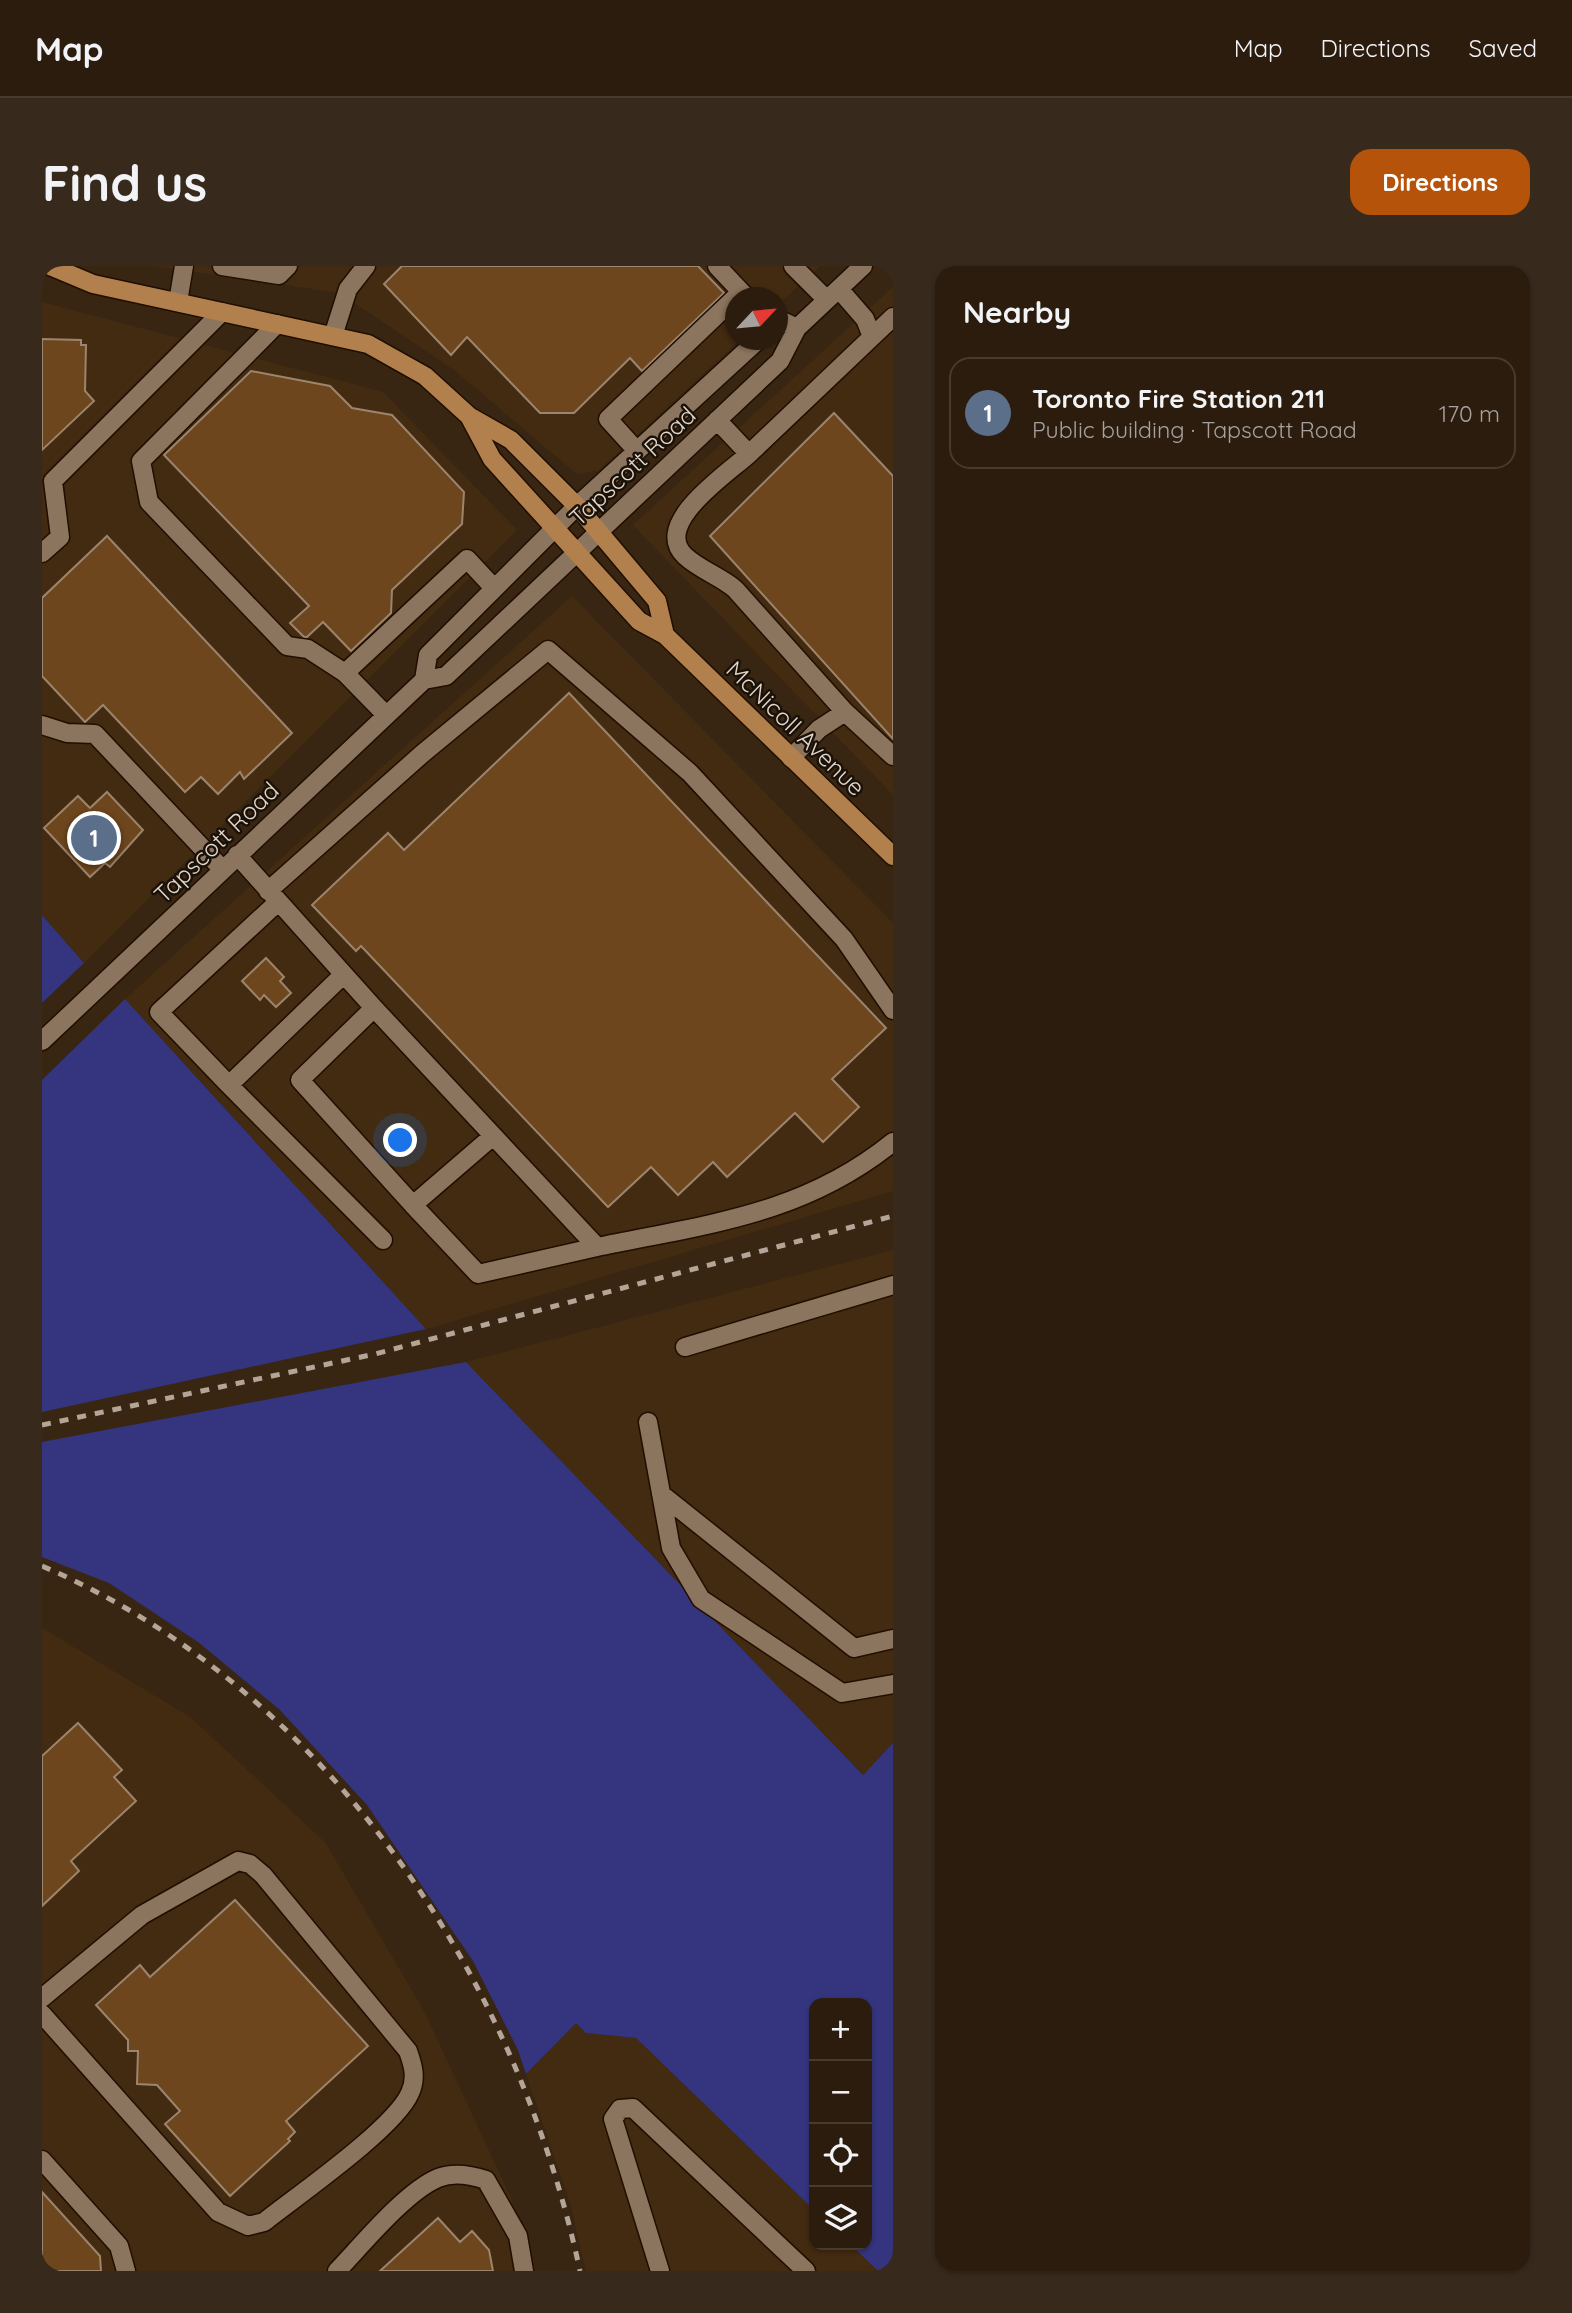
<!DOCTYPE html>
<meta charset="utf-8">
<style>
body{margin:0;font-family:Quicksand,sans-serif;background:#37291c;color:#f1f3f6}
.controls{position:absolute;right:21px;bottom:21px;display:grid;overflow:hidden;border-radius:14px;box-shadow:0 2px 5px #0004}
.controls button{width:63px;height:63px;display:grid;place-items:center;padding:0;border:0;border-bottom:2px solid #473a2e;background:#2b1c0e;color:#f1f3f6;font:35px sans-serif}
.compass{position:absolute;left:683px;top:21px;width:63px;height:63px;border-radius:50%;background:#2b1c0e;box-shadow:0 2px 5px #0004;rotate:64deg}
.you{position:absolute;left:359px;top:875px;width:24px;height:24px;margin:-18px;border:5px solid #fff;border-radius:50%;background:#1a73e8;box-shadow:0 0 0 10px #1a73e833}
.badge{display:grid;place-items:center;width:46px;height:46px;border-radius:50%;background:#b45309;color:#fff;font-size:23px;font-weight:700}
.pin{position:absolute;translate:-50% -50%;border:4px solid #fff;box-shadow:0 2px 7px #0006}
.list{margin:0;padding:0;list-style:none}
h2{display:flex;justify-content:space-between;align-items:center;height:91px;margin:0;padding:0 28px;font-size:30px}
h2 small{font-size:23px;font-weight:400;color:#a6a19e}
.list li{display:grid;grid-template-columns:46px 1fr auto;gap:21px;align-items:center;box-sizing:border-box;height:112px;margin:0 14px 14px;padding:0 14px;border:2px solid #473a2e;border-radius:21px}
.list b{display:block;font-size:26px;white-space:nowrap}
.list p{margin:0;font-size:23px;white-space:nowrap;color:#a6a19e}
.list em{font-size:23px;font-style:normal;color:#a6a19e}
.icon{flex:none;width:38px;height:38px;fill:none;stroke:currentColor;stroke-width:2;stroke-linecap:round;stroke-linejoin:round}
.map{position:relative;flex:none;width:851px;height:2005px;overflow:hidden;border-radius:21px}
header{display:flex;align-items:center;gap:42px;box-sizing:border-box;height:98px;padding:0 35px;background:#2b1c0e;border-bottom:2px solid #473a2e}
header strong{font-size:33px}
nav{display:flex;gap:38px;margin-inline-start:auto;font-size:24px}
.intro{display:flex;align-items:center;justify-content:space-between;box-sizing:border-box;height:168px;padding:0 42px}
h1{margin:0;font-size:49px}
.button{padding:18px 32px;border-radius:21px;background:#b45309;color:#fff;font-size:24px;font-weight:700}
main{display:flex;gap:42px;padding:0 42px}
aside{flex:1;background:#2b1c0e;border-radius:21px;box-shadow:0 2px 5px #0004}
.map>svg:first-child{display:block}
</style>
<header>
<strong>Map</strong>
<nav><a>Map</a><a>Directions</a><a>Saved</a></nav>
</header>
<div class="intro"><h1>Find us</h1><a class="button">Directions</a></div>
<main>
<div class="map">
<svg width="851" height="2005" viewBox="0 0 851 2005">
<rect width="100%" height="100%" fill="#392612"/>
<path fill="#432b11" d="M112,0h666l-42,39v-7h-42v42h4l-141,130 -22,4 -123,-104 -114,-77z
M851,21v508l-260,-270z
M0,36l341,90 134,138 -433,433 -42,-48z
M530,330l321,327v268l-467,138 -301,-330z
M851,984v493l-30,32 -397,-413z
M0,1362l148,89 135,125 100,171 86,185 20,73h-489z
M534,1756l10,11 50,5 178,172v35h37l27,26h-292l-16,-68 -44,-129z"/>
<path fill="#34357e" d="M0,649l42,48 -42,40z
M83,733l301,330 -384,83v-332z
M424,1096l397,413 30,-32v528h-15l-27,-26h16v-242h-53v207l-178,-172 -50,-5 -10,-10 -50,51 -8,-24 -45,-89 -106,-156 -87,-95 -82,-68 -89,-59 -67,-26v-115z"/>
<path fill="#6d461d" stroke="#9c856e" stroke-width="2" d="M360,0h296l26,27 -82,78 -12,-13 -56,55h-34l-73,-76 -16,18 -67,-71z
M0,73l39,1v5h5l-1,46 9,10 -52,49z
M209,105l79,15 22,22 40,7 72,77 -2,32 -70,66 -1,23 -40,38 -28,-29 -16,15h-3l-14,-14 19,-17 -145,-151z
M792,147l59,63v263l-183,-203z
M65,270l185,197 -48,46 -4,-7 -22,22 -17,-17 -16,15 -82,-87 -18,17 -43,-46v-78z
M527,427l317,335 -54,51 27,28 -36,35 -28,-29 -68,64 -14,-15 -35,33 -27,-28 -43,40 -247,-261 -5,5 -44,-46 76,-72 16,17z
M65,526l36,38 -33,37 -5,-4 -15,14 -46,-49 34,-32 12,12z
M224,692l18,19 -4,4 11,12 -15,14 -12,-12 -4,5 -18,-19z
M36,1457l44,47 -8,7 22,24 -65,60 8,10 -37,35v-150z
M193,1634l133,146 -82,75 9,11 -7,7 2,2 -60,55 -65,-72 15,-13 -23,-26 -20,-1 1,-33h-10v-11l-32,-35 44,-40 10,12z
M0,1926l58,64 1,15h-59z
M396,1952l22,24 12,-11 17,19 4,21h-113z"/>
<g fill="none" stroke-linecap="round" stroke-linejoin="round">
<g stroke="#200e00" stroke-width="21">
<path id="minor" d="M180,0l57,9 9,-9
M675,0l30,32
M751,0l34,34
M797,23l26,30 7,18 21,-20
M136,36l6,-36
M736,53l19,9
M235,58l-136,137 8,41 138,144 21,3 37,24
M291,70l15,-47 18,-23
M675,154l32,34 123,-117
M595,185l-29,-32 133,-127
M707,188c-22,20 -98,70 -64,102 15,14 35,20 50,33l110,123
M0,287l18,-16 -7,-56 169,-169
M382,414l4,-25 149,-149 181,-166
M344,449l-41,-42 122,-114 27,29
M0,459l25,8 28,1 128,136
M749,492l28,-29 26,-17 48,44
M195,589l137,153 223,239c110,-23 206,-32 296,-105
M226,625l154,-137 126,-104 142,123 154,166 49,71
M236,636l-119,110 70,73 114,-110
M332,742l-74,72 113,125
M0,775l382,-361 22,-4 334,-315 17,-33 66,-62
M187,819l154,155
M451,870l-80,69 65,69 119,-27
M643,1081l208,-62
M606,1156l23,126 30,51 141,94 51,-9
M619,1228l193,154 39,-9
M0,1732l100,-83 96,-54 12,3 13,11 145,176c5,14 9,27 2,42 -15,35 -112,102 -146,129l-16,4 -30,-14 -176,-198
M0,1894l77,86 7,25
M295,2005c25,-26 68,-79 101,-93 15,-6 33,-3 48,2l32,56 6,35
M618,2005l-47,-152 7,-10 13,-1 173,163"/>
</g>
<g stroke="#200e00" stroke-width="21">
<path id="major" d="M8,0l43,18 275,60 57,32 44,40 42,24 66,66 80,95 8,34
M427,150l23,43 147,162 26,14 228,221"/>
</g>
<use href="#minor" stroke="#8c755f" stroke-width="18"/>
<use href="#major" stroke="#b1804d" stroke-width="18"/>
<path stroke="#b3a597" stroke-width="5" stroke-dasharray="9 9" stroke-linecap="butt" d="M0,1159l333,-71 518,-138
M0,1300c283,121 475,410 538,705"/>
</g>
<g text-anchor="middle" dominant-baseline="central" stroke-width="5" stroke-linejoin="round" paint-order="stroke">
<g font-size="24" fill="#e3d6ca" stroke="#1a1108">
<text transform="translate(590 200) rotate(-43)">Tapscott Road</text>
<text transform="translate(754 462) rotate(44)">McNicoll Avenue</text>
<text transform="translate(174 576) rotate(-44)">Tapscott Road</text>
</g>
</g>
</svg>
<div class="controls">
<button>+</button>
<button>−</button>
<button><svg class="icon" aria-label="locate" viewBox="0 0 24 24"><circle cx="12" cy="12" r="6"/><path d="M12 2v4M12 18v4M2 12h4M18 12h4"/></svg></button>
<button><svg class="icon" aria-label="layers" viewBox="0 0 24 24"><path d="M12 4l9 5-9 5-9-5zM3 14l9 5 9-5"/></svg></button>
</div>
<svg class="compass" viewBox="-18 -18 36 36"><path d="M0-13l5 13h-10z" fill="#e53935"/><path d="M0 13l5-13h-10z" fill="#a6a19e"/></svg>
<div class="you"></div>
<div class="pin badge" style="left:52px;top:572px;background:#5c6f8a">1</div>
</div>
<aside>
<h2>Nearby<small></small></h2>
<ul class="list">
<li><span class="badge" style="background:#5c6f8a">1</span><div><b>Toronto Fire Station 211</b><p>Public building · Tapscott Road</p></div><em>170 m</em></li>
</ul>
</aside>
</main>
